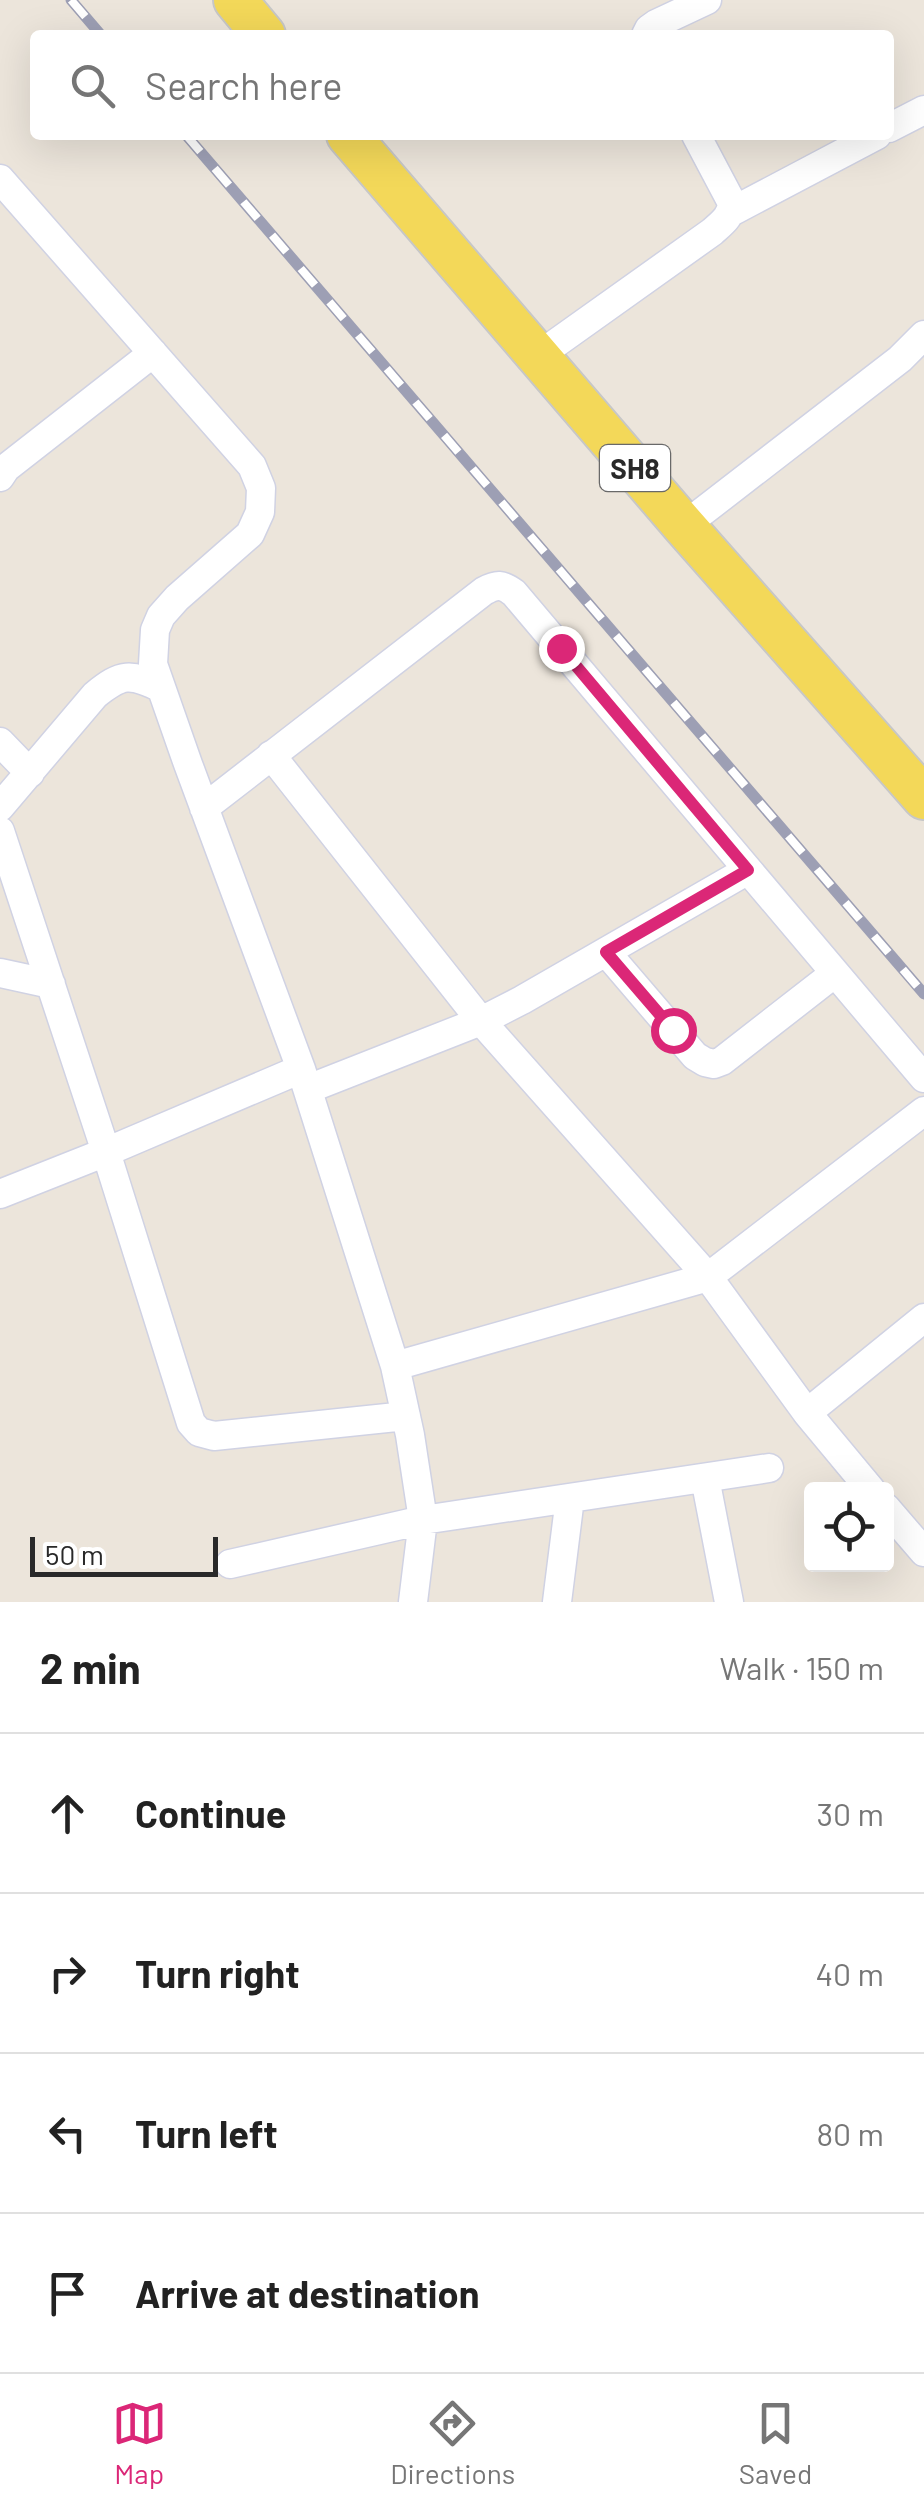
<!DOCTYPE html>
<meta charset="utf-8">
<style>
body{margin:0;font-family:Barlow,sans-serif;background:#f6f6f6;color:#222}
.controls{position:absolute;right:30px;bottom:30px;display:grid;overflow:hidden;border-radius:10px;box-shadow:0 10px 40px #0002}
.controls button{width:90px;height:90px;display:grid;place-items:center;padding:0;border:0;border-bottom:2px solid #e0e0e0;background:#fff;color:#222;font:50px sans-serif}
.scale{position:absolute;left:30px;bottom:25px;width:188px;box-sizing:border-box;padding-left:10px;border:5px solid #292929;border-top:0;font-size:28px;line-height:35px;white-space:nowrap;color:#292929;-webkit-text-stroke:8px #fff;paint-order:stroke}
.stop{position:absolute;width:30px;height:30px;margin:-22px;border:8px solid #db2777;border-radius:50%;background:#fff}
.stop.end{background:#db2777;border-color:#fff;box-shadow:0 2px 10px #0008}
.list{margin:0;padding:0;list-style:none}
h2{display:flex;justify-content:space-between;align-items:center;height:130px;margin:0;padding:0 40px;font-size:42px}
h2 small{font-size:32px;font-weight:400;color:#767676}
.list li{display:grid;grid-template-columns:65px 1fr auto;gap:30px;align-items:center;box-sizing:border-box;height:160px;padding:0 40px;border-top:2px solid #e0e0e0}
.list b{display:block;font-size:38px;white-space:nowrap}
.list em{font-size:32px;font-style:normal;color:#767676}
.icon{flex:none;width:55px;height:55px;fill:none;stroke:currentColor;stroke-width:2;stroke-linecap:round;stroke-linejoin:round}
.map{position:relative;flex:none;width:924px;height:1602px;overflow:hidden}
.search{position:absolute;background:#fff;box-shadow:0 10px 40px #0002;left:30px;right:30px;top:30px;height:110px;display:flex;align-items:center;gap:25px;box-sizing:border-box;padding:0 35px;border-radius:10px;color:#767676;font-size:38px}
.sheet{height:770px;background:#fff}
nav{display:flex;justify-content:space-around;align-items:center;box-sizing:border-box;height:140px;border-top:2px solid #e0e0e0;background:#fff;font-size:28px;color:#767676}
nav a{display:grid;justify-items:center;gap:5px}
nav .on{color:#db2777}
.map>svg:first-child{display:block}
</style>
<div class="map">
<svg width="924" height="1602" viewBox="0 0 924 1602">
<rect width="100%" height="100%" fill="#ece5db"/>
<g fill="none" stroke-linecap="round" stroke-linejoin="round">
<g stroke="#d0d2e3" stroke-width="31">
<path id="minor" d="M646,35l3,-6 7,-5 51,-24
M889,128l35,-18
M0,179l252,287 9,22 -1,24 -10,22 -73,64 -16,18 -6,14 -2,34 35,100 113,305 94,297 15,69 13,85 -10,82
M731,212l146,-77
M538,356l174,-124c10,-9 19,-15 20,-29l-36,-68
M0,477l6,-9 147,-115
M684,526l216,-167 24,-24
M0,742l30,31
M271,755l210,266 227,256 99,136 64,77
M0,807l95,-112c27,-22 35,-22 66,-7
M204,808l280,-217c13,-7 18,-7 30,2l410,485
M0,831l106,321 85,271 8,9 15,4 192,-20
M606,952l89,104 10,6 9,2 8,-3 113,-88
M0,973l51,11
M308,1089l173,-68 41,-21 226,-130
M0,1194l106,-42 195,-83
M395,1366l313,-89 216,-166
M807,1413l117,-95
M705,1478l24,124
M886,1508l38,44
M230,1564l193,-44 346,-52
M557,1602l13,-104"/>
</g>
<g stroke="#c7c7c7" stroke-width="46">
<path id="primary" d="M235,0l29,35
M348,135l336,391 240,272"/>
</g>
<use href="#minor" stroke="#fff" stroke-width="28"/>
<use href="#primary" stroke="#f3d859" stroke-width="42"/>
<g stroke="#9d9fb4" stroke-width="11">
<path id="rail" d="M71,0l30,35
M186,135l738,859"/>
</g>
<use href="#rail" stroke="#fff" stroke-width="8" stroke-dasharray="22" stroke-linecap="butt"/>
</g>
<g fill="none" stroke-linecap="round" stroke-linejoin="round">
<path stroke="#db2777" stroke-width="12" d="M561,648l187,222 -142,82 67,78"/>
</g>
<g text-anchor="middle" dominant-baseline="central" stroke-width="10" stroke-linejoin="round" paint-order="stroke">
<rect fill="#fff" stroke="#696969" stroke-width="2.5" x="600" y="445" width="70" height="46" rx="8"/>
<g font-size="28" font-weight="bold" fill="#292929">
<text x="635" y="468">SH8</text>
</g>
</g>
</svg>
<div class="controls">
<button><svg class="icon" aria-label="locate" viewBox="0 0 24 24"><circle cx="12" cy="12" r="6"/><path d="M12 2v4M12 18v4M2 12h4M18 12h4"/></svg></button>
</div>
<div class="scale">50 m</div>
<div class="stop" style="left:673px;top:1030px"></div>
<div class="stop end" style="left:561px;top:648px"></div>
<div class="search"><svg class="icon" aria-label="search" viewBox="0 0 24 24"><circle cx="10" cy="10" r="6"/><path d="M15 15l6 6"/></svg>Search here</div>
</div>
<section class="sheet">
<h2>2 min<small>Walk · 150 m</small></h2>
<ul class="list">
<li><svg class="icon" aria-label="ahead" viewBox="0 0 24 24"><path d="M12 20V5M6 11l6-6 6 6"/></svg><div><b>Continue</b></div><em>30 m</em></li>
<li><svg class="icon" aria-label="right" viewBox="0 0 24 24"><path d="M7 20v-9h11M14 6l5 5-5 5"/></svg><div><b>Turn right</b></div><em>40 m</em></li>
<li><svg class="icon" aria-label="left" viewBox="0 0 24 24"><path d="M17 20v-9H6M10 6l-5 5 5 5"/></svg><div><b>Turn left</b></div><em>80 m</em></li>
<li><svg class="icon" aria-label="arrive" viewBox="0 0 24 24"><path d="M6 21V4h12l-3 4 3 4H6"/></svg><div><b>Arrive at destination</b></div></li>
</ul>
</section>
<nav>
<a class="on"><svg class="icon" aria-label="map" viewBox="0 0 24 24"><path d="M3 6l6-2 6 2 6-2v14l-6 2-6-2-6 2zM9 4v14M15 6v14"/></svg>Map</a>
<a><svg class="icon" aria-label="directions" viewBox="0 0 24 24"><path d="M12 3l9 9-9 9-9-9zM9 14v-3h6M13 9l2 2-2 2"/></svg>Directions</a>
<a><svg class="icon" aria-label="saved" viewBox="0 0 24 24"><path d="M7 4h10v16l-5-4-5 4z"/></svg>Saved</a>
</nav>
